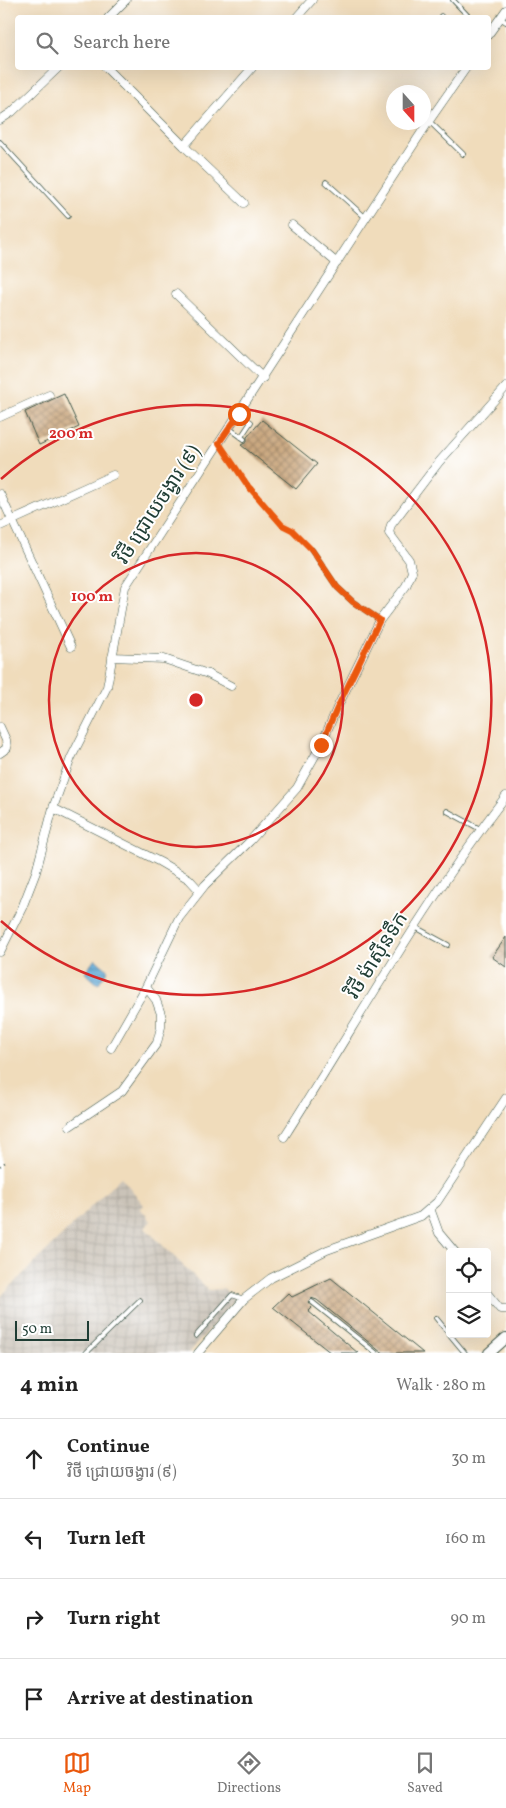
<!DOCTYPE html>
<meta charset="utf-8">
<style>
body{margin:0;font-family:Vollkorn,"Noto Sans Khmer",serif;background:#f6f6f6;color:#222}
.controls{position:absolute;right:15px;bottom:15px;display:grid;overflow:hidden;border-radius:5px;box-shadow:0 5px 20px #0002}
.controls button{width:45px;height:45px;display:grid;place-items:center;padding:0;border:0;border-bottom:1px solid #e0e0e0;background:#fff;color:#222;font:25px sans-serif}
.compass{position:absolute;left:386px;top:85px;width:45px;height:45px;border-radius:50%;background:#fff;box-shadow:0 5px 20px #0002;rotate:159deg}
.scale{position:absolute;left:15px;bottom:12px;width:74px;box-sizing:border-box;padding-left:5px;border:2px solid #1f3d34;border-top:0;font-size:14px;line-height:18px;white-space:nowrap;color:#1f3d34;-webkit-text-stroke:4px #fff;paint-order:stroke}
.stop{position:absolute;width:15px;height:15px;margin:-11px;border:4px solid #ea580c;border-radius:50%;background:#fff}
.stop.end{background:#ea580c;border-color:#fff;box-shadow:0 1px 5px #0008}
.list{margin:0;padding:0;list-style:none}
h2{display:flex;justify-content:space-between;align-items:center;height:65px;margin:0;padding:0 20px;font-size:21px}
h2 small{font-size:16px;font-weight:400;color:#767676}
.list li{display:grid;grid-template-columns:32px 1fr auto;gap:15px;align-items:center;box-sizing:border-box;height:80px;padding:0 20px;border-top:1px solid #e0e0e0}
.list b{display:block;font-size:19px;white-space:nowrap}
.list p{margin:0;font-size:16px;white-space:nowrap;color:#767676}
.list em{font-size:16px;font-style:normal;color:#767676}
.icon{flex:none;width:28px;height:28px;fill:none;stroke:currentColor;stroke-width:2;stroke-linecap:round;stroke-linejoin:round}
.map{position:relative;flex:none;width:506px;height:1353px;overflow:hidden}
.search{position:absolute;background:#fff;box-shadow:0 5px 20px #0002;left:15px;right:15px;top:15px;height:55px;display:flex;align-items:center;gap:12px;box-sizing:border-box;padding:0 18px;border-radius:5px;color:#767676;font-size:19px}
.sheet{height:385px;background:#fff}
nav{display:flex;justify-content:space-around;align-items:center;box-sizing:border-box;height:70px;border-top:1px solid #e0e0e0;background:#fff;font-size:14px;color:#767676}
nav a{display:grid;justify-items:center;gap:2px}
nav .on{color:#ea580c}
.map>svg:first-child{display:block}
</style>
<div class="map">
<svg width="506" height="1353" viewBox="0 0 506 1353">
<defs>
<pattern id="industrial-grid" width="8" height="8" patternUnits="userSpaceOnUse" patternTransform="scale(1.25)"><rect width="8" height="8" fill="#cac3b8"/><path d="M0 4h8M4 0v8" fill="none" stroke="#ada89f"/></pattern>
<pattern id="water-rules" width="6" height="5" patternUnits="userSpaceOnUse" patternTransform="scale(1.25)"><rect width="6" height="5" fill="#5da7d5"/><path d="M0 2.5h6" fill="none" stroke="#4c89ae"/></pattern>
<pattern id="building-cross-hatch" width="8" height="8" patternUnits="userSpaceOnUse" patternTransform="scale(1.25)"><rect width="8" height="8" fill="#c9a67d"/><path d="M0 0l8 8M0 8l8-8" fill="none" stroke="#a38867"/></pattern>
</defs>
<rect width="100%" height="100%" fill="#fff"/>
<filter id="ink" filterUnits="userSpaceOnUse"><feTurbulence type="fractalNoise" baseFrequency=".02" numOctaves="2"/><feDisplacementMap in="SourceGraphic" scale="10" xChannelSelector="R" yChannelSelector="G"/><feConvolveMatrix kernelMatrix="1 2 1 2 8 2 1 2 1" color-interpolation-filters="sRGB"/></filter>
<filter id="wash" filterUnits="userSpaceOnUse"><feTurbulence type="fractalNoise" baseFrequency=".0096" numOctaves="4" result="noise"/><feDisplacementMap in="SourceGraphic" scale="20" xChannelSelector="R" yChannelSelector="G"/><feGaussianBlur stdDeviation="1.12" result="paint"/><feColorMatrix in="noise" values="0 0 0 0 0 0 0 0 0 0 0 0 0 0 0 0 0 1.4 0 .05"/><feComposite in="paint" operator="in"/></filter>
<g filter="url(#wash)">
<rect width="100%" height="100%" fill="#f0dcbb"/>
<path fill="url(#industrial-grid)" d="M121,1177l23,28 -4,3 11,13 -6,7 63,62 16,-1 11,10 -46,54h-189v-56z"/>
<path fill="url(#water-rules)" stroke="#3e7284" d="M95,959l13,11 -10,14 -13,-11z"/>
<g id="blocks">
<path fill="url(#building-cross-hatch)" d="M64,394l15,33 -40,18 -14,-33z
M262,420l55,44 -21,25 -55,-44 6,-3v-5z
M506,937v30l-14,-10z
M331,1278l92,75h-41l-65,-53 -6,-2 -3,4 4,5 -4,4 50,42h-27l-58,-46 15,-14 4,4z"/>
</g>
</g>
<g filter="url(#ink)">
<use href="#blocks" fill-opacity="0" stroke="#3e5548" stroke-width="1"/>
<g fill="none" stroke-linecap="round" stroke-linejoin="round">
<g stroke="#3e5548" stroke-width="5.5">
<path id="service" d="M453,0l17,18
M441,16l1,2
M500,18l6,4
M429,121l34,33
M0,142l68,74
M326,182l40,36
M239,414l12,8 -10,15
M229,428l15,11
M312,550l25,37 16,15 27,18
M447,811l33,18
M415,927l33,18
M312,1302l64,51
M436,1318l29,35
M196,1336l36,-41 12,4
M86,1353l54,-53"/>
</g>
<g stroke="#3e5548" stroke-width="9">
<path id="minor" d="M108,18l18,-18
M296,18l16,-18
M488,35l18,-25
M106,68l78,78 60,57
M0,120l12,-8 46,-44
M184,146l68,-78
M292,225l45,38
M176,294l87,84
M0,417l49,-22
M0,494l71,153
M0,526l113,-51
M112,657l52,2 44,15 23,12
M0,727l6,13 1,8 -7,5
M53,808l107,54 29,17 11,12
M0,952l22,-44 14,-36 17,-64 18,-50 36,-71 18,-100 304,-466 37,-53
M111,1048l35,-61 33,-69 26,-33 45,-44 47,-53 24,-43 16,-37 43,-88 26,-34 6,-14 -3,-12 -20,-27 2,-8 48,-63 67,-75
M70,1126l52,-35 35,-48 4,-16v-13l-5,-14 -10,-13
M284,1137c73,-114 139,-233 222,-341
M430,1208l9,25 16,19
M487,1293l13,16h6
M198,1353l46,-54 27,-21 56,-28 94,-34 16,-14 69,-104"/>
</g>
<g stroke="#3e5548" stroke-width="12">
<path id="tertiary" d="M489,1353l17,-15"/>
</g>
<path stroke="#3e5548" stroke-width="2" stroke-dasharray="1 4" stroke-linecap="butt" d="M225,451l24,34 33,40 10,5 16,16
M0,1166l7,-5"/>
<use href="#service" stroke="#fff" stroke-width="4"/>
<use href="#minor" stroke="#fff" stroke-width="8"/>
<use href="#tertiary" stroke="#fff" stroke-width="10"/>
</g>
</g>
<g fill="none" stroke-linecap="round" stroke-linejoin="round" filter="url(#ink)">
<path stroke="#ea580c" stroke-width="6" d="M239,414l-20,29 29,43 34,39 10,5 20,20 25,37 16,15 27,18 -43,88 -16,37"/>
</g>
<g fill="none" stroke="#d62828" stroke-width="2.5">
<circle cx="196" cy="700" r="147"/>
<path d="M1 479A295 295 0 1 1 1 921"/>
</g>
<g text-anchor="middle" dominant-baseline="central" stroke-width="4" stroke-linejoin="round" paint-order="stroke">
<g font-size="20" fill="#1f3d34" stroke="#fff">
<text transform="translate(159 505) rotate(-57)">វិថី ជ្រោយចង្វារ (៩)</text>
<text transform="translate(378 956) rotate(-58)">វិថី ម៉ាស៊ីនទឹក</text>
</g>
</g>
<circle cx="196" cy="700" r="8" fill="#d62828" stroke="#fff" stroke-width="2.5"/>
<g font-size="15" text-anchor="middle" font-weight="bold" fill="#d62828" stroke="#fff" stroke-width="4" stroke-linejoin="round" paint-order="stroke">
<text x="71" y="438">200 m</text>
<text x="92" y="601">100 m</text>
</g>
</svg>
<div class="controls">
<button><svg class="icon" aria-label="locate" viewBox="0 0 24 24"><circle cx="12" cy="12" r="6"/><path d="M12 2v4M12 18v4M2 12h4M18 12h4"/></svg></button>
<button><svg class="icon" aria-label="layers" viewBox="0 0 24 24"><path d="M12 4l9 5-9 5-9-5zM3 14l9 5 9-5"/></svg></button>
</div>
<svg class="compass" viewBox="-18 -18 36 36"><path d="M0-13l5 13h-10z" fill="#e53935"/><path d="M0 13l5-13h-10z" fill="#767676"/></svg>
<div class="scale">50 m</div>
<div class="stop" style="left:239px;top:414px"></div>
<div class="stop end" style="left:321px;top:745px"></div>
<div class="search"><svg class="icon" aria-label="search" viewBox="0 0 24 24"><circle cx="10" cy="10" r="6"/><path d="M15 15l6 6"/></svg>Search here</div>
</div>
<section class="sheet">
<h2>4 min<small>Walk · 280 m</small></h2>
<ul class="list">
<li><svg class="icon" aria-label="ahead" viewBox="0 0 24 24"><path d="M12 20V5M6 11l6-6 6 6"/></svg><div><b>Continue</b><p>វិថី ជ្រោយចង្វារ (៩)</p></div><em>30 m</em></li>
<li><svg class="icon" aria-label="left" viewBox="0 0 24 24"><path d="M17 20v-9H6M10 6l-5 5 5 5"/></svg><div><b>Turn left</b></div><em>160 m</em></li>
<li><svg class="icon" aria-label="right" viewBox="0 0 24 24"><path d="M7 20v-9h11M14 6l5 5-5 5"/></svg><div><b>Turn right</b></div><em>90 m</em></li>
<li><svg class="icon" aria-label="arrive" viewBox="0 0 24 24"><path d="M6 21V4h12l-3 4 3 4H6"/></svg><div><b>Arrive at destination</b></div></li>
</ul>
</section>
<nav>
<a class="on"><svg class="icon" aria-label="map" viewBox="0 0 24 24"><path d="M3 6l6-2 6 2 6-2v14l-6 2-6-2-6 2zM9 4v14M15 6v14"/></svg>Map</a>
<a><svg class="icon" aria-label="directions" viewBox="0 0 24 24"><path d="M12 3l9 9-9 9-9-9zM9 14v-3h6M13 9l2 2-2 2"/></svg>Directions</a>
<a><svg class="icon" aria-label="saved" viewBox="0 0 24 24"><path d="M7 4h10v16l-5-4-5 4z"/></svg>Saved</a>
</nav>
